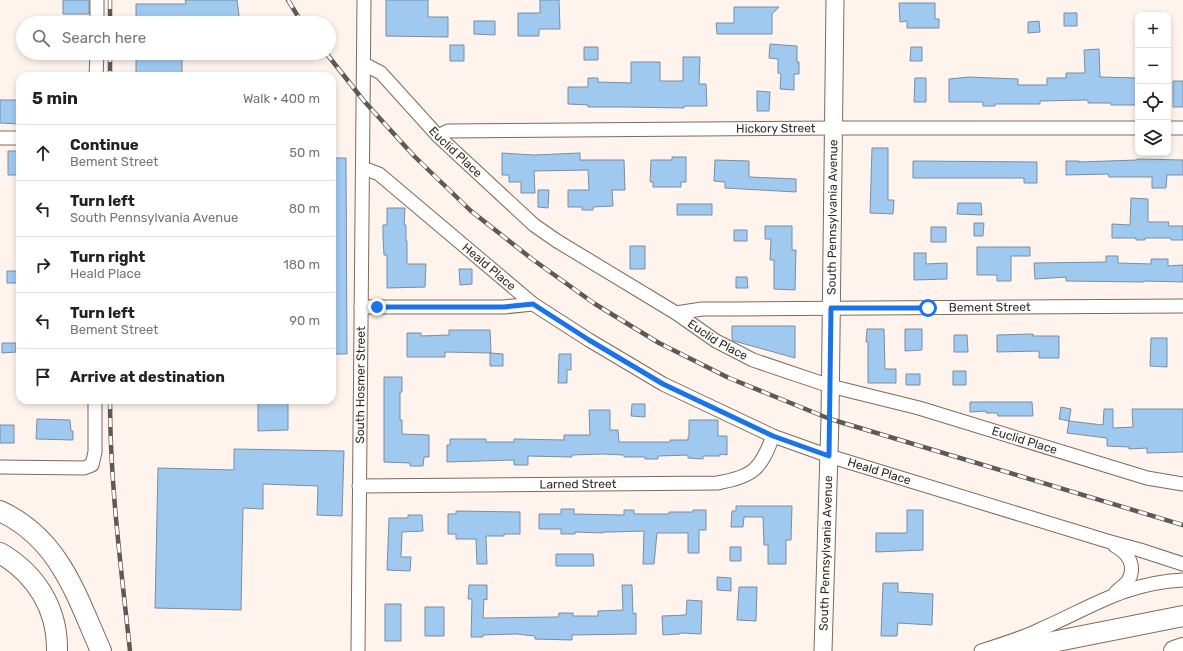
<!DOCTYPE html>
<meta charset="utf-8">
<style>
body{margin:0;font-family:Rubik,sans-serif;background:#f6f6f6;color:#222}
.controls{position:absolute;right:12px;top:12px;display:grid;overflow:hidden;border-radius:8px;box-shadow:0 2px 6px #0003}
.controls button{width:36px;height:36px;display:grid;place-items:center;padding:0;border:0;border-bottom:1px solid #e0e0e0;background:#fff;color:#222;font:20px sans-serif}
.stop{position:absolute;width:12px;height:12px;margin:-9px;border:3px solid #1a73e8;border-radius:50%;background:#fff}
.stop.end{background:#1a73e8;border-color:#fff;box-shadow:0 1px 4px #0008}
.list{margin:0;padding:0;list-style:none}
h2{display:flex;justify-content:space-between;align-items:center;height:52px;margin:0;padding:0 16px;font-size:17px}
h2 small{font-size:13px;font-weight:400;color:#767676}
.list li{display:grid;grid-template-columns:26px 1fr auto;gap:12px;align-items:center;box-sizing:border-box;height:56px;padding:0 16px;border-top:1px solid #e0e0e0}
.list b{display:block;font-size:15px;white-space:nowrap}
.list p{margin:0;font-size:13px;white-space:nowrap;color:#767676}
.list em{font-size:13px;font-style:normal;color:#767676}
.icon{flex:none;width:22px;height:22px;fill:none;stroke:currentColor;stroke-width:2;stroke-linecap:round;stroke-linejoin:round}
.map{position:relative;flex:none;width:1183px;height:651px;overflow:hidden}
.search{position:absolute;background:#fff;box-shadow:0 2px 6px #0003;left:16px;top:16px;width:320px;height:44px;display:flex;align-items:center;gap:10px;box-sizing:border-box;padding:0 14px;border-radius:22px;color:#767676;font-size:15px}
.panel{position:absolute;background:#fff;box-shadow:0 2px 6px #0003;left:16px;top:72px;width:320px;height:332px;border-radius:12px}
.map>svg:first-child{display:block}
</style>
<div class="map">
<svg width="1183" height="651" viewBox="0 0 1183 651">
<rect width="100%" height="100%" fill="#fff4ed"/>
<path fill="#a0c9f0" stroke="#798ea2" d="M63,0h26v14h-26z
M185,0h52l3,23h-104v-19h50z
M386,0h42v17h20v20l-62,-1z
M540,0h19l1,29h-21v7h-21v-23h22z
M899,3h36v16h4v9h-32v-7l-7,1z
M734,7h45l-7,7v20h-55l-1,-11h18z
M1064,13h13v13h-13z
M474,21h21v14l-21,-1z
M1039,21l1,11 -12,1v-11z
M770,44l27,2v16h2v12h-5v16l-14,-1 1,-15 -3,-1v-14l-9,-1z
M450,45h14v16h-14z
M584,47h14v13h-14z
M911,47h11v14h-12z
M1099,49l1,28 38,1v27h-27v-2h-23v-3l-48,1v3h-45v2h-12v-4h-34v-23l20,-2 49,2v6h29v-7h19v-5h19l-1,-23z
M136,53h46v23h-46z
M683,57h17l-1,27h7l1,22h-23v2l-59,-1h-37v-2l-20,-1v-17h20v-9h10v4l33,1v-21h29v19h23z
M915,78h11v24h-12z
M1173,81h10v26h-10z
M757,91l13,1 -1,19h-12z
M0,100h20l-1,24 -19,-1z
M872,148h16v52h6l-1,14 -23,-1z
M8,151h12v24h-12z
M502,153l32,2 46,-2v7h44l1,30h-13l1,16 -20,1v3h-11v-3h-14v-17h21l-1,-20 -54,1 1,22h-14v-11h-12v-7h-7z
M672,157h14v25h-5v5h-28v-5h-3l1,-22h21z
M332,158h14l1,196h-15z
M1137,159l46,1v15h-16l-1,13h-14v-11h-43l-1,-3 -42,1v-14h13v1l58,-2z
M715,160l34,1v16l47,2v13l-71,-4v-6l-11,-1z
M913,161l124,1v21h-13v-5h-111z
M538,190h11l-1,18 -10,-1z
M1131,198l17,1v23h21l-1,4h15v14h-12v-2h-26v2h-9v-2h-24v-14l18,1z
M958,203h23l1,12 -25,-1z
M677,204h35v11h-35z
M387,208h18l-1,17h2v16h1v23h19l-1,23 -38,1v-33h-3l-1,-17v-13h4z
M974,223h10l-1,13h-9z
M765,226h27v24h4l-1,40 -21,-1v-29h-4l1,-21h-6z
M931,227h15v15h-15z
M734,230h13v11h-13z
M630,246h15v23h-15z
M977,247h53v9h-19v25h-14v-6h-20z
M914,253h12v11l21,-1v16l-33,1z
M1106,256h12v7l33,1v-5h17v7l15,-1v17l-39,-1v1l-78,-1v-4l-31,2 -1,-16 72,-1z
M459,269h13v15l-12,1z
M7,271h11v12h-11z
M736,277h11l1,11h-12z
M732,326h63v32l-61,-17 -2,-1z
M867,329h17l1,40h11v14h-28v-41h-2z
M905,329h17v21l-17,1z
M449,330h41l1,23 -46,-1v5h-38v-24h14v3l28,-1z
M1033,334v2h26v22h-20v-7l-42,1v-17z
M954,335h13l1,17h-14z
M1151,338h16v29l-17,-1z
M2,343h14v9l-14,1z
M490,353l13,1v12h-13z
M559,354h12v16h-4v13h-9z
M953,371h13v14h-13z
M906,374h14v11h-14z
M384,377h18v15h-2v28h2v14l27,1v22h-5l-1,9h-13v-3l-26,-1z
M258,400h30v30l-30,1z
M970,402h62l1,14h-35l-1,-3h-11v-2l-16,1z
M632,404h13v13l-14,-1z
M1061,407l10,2 -2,12 34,4 1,-16h9v19l20,-1 -1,-18h51v43l-36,1v-5l-18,1v-2l-22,-1v-8l-40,-5 2,-12 -10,-2z
M589,410h21v20h8l1,12h51v-2h18v-3h1v-17h29v16h9v19l-7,-1v2h-17v3l-15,-1v-3l-30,1v3h-13v-2h-21v-2l-22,-1 -30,1v2l-44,-1v9h-14v-5l-67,2v-17h3v-6h36v3h28v-3l50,1v-5h26z
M37,419l33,1 1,11h2v9l-37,-1z
M0,425h14v18h-14z
M234,449l110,2 -2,65 -25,-1 1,-29 -55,-2v25l-20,-1 -2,102 -86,-2 3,-140 76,2z
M736,506h56l-1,34h-5v24h-18v-19h-4l-1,-28h-19l-1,10h-12l1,-16h4z
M561,509h13v5l50,1v-5h10v4h35v-2h24v-2h13v20h-7v23h-11v-20h-31l-3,31h-11l1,-33 -33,1h-8v1l-28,-1v2h-14v-5h-22v-15h22z
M907,510h16v40l-47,2v-19h31z
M456,511l64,1v22h-16v2h-18l1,28h-10l-1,-25h-20v-5h-8v-20h8z
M408,515h14l1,16 -21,1 -1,25h10l-1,14 -23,-1 2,-52h19z
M730,547h11v14h-11z
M556,554h37l1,12h-38z
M717,577l14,1v13l-14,-1z
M883,583h15v9l35,2 -1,31 -34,-2 -1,13h-16z
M469,585h18v15l-3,-1 -1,19 75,-1 1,-4h14v3h25v-5l25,-1 -1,-25h10l1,29 3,-1v21l-64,1v5l-37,-1v-3l-19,-2 -33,1v2h-12l1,-38h-4z
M739,587h18l-1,34 -19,-1z
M687,600l15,1 -1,33 -21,-1v1l-17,1 -1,-19 24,-1z
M385,604h16v37h-16z
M425,607h19v29h-19z"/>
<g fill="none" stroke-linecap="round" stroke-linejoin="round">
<g stroke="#806958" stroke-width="15">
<g id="minor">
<path d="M97,23v-23"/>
<path id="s1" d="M364,64l17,9 57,63 96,89 23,16 119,72 40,28 37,19 77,26 89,22 228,70 36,6"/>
<path d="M96,76l1,-23"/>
<path d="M1168,128h15"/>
<path id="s2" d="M438,136l10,-5 386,-3h304"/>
<path d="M0,138h20"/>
<path id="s3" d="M363,168l16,6 154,130 56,36 74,44 110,52 56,20 278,85 33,9 43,14"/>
<path d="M361,307h143l29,-3"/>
<path id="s4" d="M676,313l26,-4h31l450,-3"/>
<path d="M0,467l84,1 8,-3 3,-13v-52"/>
<path id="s5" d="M359,486l358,-3c36,-6 44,-14 56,-47"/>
<path d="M1115,546c13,7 22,20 13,35 -3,4 -8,7 -12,11"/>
<path id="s6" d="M358,651l6,-651"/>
<path d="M981,651c19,-6 39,-12 58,-21 51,-22 85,-47 144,-50"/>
</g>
</g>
<g stroke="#806958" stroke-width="19">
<g id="major">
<path id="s7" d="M823,651l7,-232 5,-419"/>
</g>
</g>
<g stroke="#806958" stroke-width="22">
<path id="highway" d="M0,511c60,28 76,84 101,140
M0,553c36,21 58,56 57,98
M1007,651l176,-35
M1174,651l9,-3"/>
</g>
<use href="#minor" stroke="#fff" stroke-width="13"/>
<use href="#major" stroke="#fff" stroke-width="17"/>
<use href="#highway" stroke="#fff" stroke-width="20"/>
<g stroke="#625851" stroke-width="4.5">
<path id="rail" d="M110,0v23
M288,0l14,23
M110,53v23
M326,53l38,48 50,55 57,55 61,48 63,45 64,39 70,35 101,41 353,106
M110,400c0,84 11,167 20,251"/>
</g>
<use href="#rail" stroke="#fff" stroke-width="3" stroke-dasharray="9" stroke-linecap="butt"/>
</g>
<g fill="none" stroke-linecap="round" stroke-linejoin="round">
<path stroke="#1a73e8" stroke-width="5" d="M377,307h127l29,-3 56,36 74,44 110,52 56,20 2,-148h97"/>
</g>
<g text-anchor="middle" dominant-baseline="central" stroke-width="4" stroke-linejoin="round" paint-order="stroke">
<g font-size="12" fill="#332a23" stroke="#fff">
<text stroke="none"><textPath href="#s2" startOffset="339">Hickory Street</textPath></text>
<text stroke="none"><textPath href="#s1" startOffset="128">Euclid Place</textPath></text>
<text stroke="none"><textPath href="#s7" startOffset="434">South Pennsylvania Avenue</textPath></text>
<text stroke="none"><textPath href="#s3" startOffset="161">Heald Place</textPath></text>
<text stroke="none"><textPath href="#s4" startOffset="314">Bement Street</textPath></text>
<text stroke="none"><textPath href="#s1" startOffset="452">Euclid Place</textPath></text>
<text stroke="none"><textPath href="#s6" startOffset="266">South Hosmer Street</textPath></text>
<text stroke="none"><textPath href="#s1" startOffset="776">Euclid Place</textPath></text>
<text stroke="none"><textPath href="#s3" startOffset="605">Heald Place</textPath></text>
<text stroke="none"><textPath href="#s5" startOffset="219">Larned Street</textPath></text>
<text stroke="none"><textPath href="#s7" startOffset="98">South Pennsylvania Avenue</textPath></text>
</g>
</g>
</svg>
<div class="controls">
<button>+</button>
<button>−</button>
<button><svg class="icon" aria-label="locate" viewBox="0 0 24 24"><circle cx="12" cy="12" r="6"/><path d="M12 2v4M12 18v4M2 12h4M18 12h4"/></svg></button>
<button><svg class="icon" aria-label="layers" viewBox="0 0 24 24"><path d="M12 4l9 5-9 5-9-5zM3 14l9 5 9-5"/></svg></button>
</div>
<div class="stop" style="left:928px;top:308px"></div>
<div class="stop end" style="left:377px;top:307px"></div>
<div class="search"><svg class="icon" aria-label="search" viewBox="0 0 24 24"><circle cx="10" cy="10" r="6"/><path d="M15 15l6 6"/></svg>Search here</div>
<section class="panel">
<h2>5 min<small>Walk · 400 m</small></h2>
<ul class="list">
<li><svg class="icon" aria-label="ahead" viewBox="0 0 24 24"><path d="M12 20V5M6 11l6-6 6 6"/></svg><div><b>Continue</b><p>Bement Street</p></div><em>50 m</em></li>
<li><svg class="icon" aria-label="left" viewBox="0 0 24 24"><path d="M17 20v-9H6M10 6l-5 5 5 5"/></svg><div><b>Turn left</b><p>South Pennsylvania Avenue</p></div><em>80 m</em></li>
<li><svg class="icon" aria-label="right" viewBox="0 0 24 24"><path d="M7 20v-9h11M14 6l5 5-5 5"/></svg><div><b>Turn right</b><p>Heald Place</p></div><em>180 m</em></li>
<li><svg class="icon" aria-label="left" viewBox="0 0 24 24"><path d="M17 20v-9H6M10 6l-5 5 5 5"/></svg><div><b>Turn left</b><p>Bement Street</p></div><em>90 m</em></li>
<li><svg class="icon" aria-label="arrive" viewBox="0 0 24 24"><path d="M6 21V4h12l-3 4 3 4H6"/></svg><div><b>Arrive at destination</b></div></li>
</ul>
</section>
</div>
